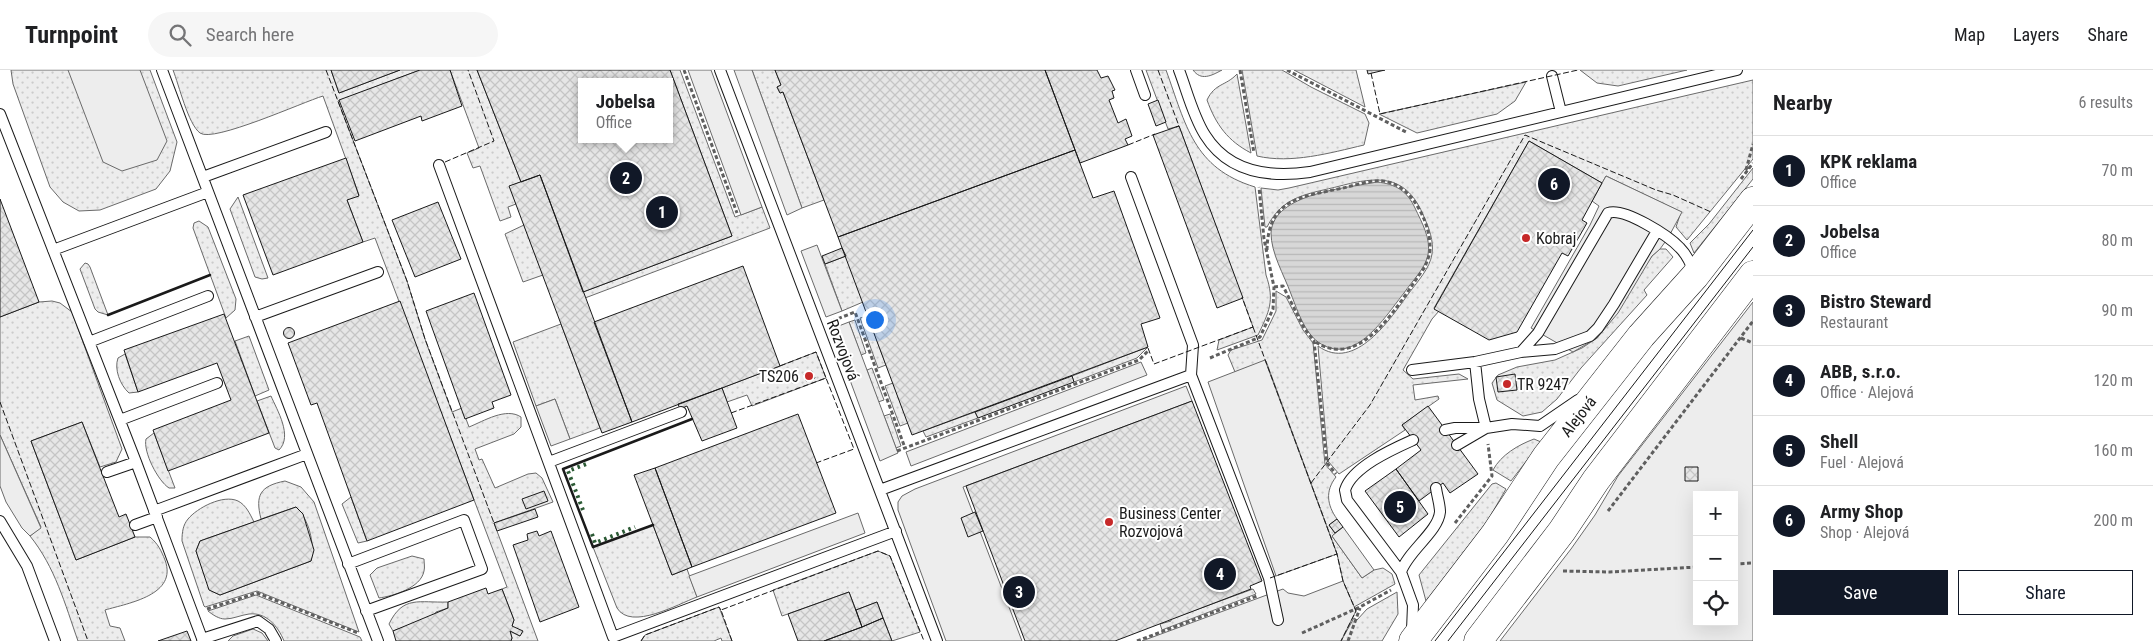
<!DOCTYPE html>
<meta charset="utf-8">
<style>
body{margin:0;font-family:"Roboto Condensed",sans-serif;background:#f6f6f6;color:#202124}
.controls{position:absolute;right:15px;bottom:15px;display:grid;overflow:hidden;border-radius:0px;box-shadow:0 5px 20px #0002}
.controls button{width:45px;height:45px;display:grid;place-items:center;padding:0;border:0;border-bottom:1px solid #e0e0e0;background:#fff;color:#202124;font:25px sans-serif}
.you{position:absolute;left:874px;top:249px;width:18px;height:18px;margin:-12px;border:4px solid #fff;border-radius:50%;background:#1a73e8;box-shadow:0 0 0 8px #1a73e833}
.badge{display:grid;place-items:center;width:32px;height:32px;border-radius:50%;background:#111827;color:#fff;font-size:16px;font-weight:700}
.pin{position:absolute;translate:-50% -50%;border:2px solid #fff;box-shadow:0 1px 5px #0006}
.popup{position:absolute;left:578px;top:8px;width:95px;height:65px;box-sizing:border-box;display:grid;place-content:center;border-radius:0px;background:#fff;filter:drop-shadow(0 1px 4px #0005);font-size:16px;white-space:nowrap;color:#757577}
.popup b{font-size:19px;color:#202124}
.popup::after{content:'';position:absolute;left:50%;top:100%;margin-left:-10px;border:10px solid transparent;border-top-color:#fff}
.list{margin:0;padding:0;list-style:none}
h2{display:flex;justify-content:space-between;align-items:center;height:65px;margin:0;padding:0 20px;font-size:21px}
h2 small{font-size:16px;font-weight:400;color:#757577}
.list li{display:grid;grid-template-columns:32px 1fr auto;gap:15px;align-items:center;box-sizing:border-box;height:70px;padding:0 20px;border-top:1px solid #e0e0e0}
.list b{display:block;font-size:19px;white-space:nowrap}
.list p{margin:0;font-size:16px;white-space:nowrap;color:#757577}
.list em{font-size:16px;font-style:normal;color:#757577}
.actions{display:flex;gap:10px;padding:15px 20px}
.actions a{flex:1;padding:11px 0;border:1px solid #111827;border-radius:0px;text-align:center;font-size:18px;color:#111827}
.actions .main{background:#111827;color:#fff}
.icon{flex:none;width:28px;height:28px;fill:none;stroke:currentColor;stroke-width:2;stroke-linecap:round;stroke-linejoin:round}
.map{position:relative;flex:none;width:1753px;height:571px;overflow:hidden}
header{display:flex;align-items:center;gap:30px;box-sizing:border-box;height:70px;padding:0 25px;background:#fff;border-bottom:1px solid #e0e0e0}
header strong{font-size:24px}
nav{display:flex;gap:28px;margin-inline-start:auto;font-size:18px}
.search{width:350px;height:45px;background:#f6f6f6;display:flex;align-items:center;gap:12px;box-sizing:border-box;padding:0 18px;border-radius:28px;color:#757577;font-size:19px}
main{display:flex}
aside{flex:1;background:#fff}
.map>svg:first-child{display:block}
</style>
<header>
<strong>Turnpoint</strong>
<div class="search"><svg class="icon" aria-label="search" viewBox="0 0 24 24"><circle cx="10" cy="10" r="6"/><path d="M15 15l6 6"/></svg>Search here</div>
<nav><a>Map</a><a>Layers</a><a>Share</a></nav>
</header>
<main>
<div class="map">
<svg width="1753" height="571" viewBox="0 0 1753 571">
<defs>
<pattern id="grass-dots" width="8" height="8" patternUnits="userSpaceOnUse" patternTransform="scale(1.25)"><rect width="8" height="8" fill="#ededed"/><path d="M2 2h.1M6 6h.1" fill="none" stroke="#cbcbcb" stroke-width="1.8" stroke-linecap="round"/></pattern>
<pattern id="water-rules" width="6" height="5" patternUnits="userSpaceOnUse" patternTransform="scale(1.25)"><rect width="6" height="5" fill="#d7d7d7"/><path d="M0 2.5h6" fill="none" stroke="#b8b8b8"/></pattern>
<pattern id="building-cross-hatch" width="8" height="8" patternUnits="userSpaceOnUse" patternTransform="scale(1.25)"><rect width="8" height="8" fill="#e6e6e6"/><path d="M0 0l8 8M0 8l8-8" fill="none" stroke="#c5c5c5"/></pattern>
</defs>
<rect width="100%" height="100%" fill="#fff"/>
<path fill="url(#grass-dots)" stroke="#6a6a6a" d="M11,0h139l27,72 -7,29 -14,18 -56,21 -21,1 -16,-9 -13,-15 -37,-103z
M173,0h158l8,23 61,-23h20l-82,31 69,180 18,58 27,73 10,-4 7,19c15,-6 37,-20 52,-10v10l-7,7 -39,15 4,11 3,-1 13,29 33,-14 8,-1 6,5 11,24 -59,21 44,118h-27l1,-3 -2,-7 10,5 -8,-10 2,-6 -12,-31 5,-2 -132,-349 -12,4 -16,-42 12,-5 -36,-99c-20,6 -110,47 -123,37 -12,-9 -21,-48 -27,-63z
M450,0h27l44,112 -11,4 6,18 -8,3 3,10 -11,4 -20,-55 -7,2 -6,-15 12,-5z
M670,0h10l55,147 27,-10 8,21 -185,70 -2,-6 149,-56z
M752,0h23l6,15 -4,2 3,6 3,-1 41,108 -22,8z
M1146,0h20c20,55 27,98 89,117l11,88c9,26 3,37 -8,60l-41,15 2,-10 34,-13 -74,-201 -11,3z
M1193,0h29c-11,6 -21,11 -29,0z
M1242,0h40l29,17 54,27 4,9 -5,22c-34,8 -73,19 -107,11z
M1294,0h62l9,37z
M1580,0h107l-69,16 -21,-3z
M1237,4l14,79c-23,-12 -35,-28 -44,-53 8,-17 19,-14 30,-26z
M1753,10v79l-66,81 -11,-13 5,-15 -75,-36 -4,7 -73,-42 -95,167 5,3 -7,8 -29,51 10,9 46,-5 9,5 -55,6 2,15 23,-4 1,3 -37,26 3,5 -66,44 -11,-13 -10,-115c37,27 73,-28 91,-53 9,-12 21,-25 23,-39 2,-13 -3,-26 -8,-37 -17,-43 -46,-41 -84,-31 -31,8 -57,9 -73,41h-2l-4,-39 17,2 11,-2z
M1526,12l-11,19 -18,13 -80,19 -38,-19z
M1753,98v11l-59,74 -4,-10 19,-19z
M238,127l30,81 -6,1 -7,-2 -25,-68z
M199,151l9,6 28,72 -1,11 -9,8 -33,-90 1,-5z
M524,155l19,50 -20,7 -18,-48z
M1660,179h6l7,8 -29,33 3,5 -66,73 -24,31 -15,13 -19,4 -26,-16 -5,-17 6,-8 19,-8 38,-7 27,-12 15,-10 55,-82z
M846,186l17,46 -21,9 -17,-47z
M85,193l3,1 2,3 18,48 -10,-3 -3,-3 -15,-40z
M1276,221l10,6 17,33 10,13 12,121 11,13c-11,14 -9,28 1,42l-8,6 6,8 -3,3 30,42 12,-8 9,-2 9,6 3,10 -41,23 -11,-26 -6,-27 -71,-193 -31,11 -7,-17 3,-5 31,-10 14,-29z
M52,231l8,2 12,9 50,137 -6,13 -16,5 -18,-45 -51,19 45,119 59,-23h15c8,7 11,13 15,23 13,35 -36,43 -60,50l5,16 10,2 5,13h-47c-13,-37 -23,-74 -48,-105l11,-9 -41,-92v-118l39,-15z
M868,246l18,49 -8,3 -18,-50z
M855,250l11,33 -5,2 -12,-33z
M561,254l39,104 -30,11 -15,-40 -19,7 -23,-64z
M249,266l20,54 -14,6 -20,-55z
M1148,277l-11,11 -63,24 -2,-6z
M816,282l10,26 -74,28 -5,-11 -20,7 -5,-14z
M125,284l13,38 -9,1c-9,-8 -15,-24 -11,-35z
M872,298l12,32 -6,2 -11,-32z
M893,313l15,40 -8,3 -15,-40z
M271,326c6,14 22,40 8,54l-4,-2 -18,-47z
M975,342l3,6 -52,19 -3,-6z
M890,344l11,32 -5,2 -12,-32z
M154,363l21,55h-6c-11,-7 -26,-36 -23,-49z
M1534,369l7,3 -30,39 -18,-11c8,-15 25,-25 41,-31z
M285,411l16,6 13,15 45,130 -102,-41 -52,16 -1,-1 -22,-65c0,-9 1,-16 6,-22 9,-11 35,-25 50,-18 8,4 12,13 16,21l-54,19 -4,10 14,39 10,5 91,-34c4,-17 -2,-42 -15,-54l-35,12c-6,-24 -1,-33 24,-38z
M1496,413l10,6 -18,31 -62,81 -7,-26 73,-91z
M351,427l16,44 -9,2 -16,-39z
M653,455l19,50 15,-6 10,28c-19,7 -66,34 -80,11l-24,-61z
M878,481l12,5 30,76 -28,9 -15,-39 -21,8 -7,-18 -67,24 -9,-26z
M412,486l12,3c0,4 1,8 0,12 -3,17 -31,25 -45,27l-9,-23 7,-7z
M1253,519l3,5 -94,36 -2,-6 11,-3v-2z
M1397,522l1,22 -16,27h-41l13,-23 3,2 10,-11z
M256,525l104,42 2,4h-78c-6,-15 -18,-29 -35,-27 -8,1 -16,5 -24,5 -6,0 -12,-4 -17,-8z
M448,532v6l-12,4 -2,4 -41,15 -4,-7c14,-29 30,-21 59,-22z
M719,537l13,34h-10l-1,-3 -7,3h-73l4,-6z
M253,559l9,4 6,8h-40l5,-5z"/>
<path fill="#ededed" stroke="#6a6a6a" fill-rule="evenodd" d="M68,0h72l27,71 -10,19 -35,11 -19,-9z
M688,0h23l51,137 -21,8z
M734,0h18l50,138 -15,7z
M1606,106l76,36 -14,26 -8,11 -8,7 -34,57 -21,25 -24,14 -42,-24 59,-103 9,-19 -7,-5z
M817,175l25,66 -16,6 -25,-66z
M1753,232v339h-253l71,-92 24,-34 23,-39zM1697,425h37v127h-37z
M849,252l49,131 -18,8 -49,-132z
M1265,290l72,194 -61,22 -68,-194z
M1141,292l6,13 -236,91 -5,-14z
M1186,316l6,15 -229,86 59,154h-76l-48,-131v-8l4,-6 13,-7z
M555,329l15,40 -19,7 -15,-40z
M0,365l41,93 -11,8 -8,-8 -16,-26 -6,-16z
M858,443l7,20 -168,64 -8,-21z
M1343,457l31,43 -12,8 -30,-42z
M1343,511l13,30 -15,30h-199l141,-52 5,4 16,3z"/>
<path fill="url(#water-rules)" stroke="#6a6a6a" d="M1377,112c19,2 30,9 38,26 7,15 16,30 13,47 -3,14 -16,26 -24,38 -17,21 -46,69 -79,53 -19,-8 -27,-34 -34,-52 -7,-19 -20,-41 -20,-61 2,-40 77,-45 106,-51z"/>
<path fill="url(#building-cross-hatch)" stroke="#1a1a1a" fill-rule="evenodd" d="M331,0h69l-61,23z
M420,0h30l12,36 -40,15 -1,-5 -66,25 -16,-41z
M477,0h193l62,166 -149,56 -43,-117 -19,7zM582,12h88v57h-88z
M775,0h270l30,80 -237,87 -55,-145 -3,1 -3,-6 4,-2z
M1045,0h52l4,8 7,-2 7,14 -3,1 2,7 -5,2 9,23 8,-4 6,17 -7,3 3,6 -48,18z
M1367,0h18l-17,4z
M1158,30l8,22 -10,4 -8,-22z
M1179,56l64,172 -26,10 -64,-173z
M1529,71l73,42 -20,37 5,3 -19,33 -6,-3 -45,79 -28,8 -55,-31z
M1075,80l18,48 21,-7 46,127 -19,6 7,23 -236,88 -74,-198z
M346,88l13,38 -12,4 16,42 -90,33 -30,-80z
M540,105l92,247 -30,11 -93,-247z
M0,129l39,103 -39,15z
M438,132l23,57 -46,18 -23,-57z
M842,178l4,8 -21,8 -3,-8z
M743,196l37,100 -148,56 -38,-100z
M474,223l37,102 -19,7 2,6 -29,11 -39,-108z
M400,231l74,199 -107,41 -50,-138 -6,2 -23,-62z
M224,244l45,119 -101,38 -15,-41 78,-30 -14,-37 -79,29 -14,-42z
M283.5 263a5.5 5.5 0 1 1 11 0a5.5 5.5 0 1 1-11 0Z
M812,301l3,7 -9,3 -2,-7z
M1515,304l2,16 -19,2 -2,-15z
M1072,306l2,6 -96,36 -3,-6z
M722,318l15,40 -35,13 -15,-35 -7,3 -2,-5z
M1192,331l70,180 -12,5 1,3 -136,52h-90l-59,-155z
M1428,336l50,68 -28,19 -7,-10 -24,18 -23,-32 25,-19 -19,-25z
M798,344l38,99 -144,54 -37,-99z
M82,352l37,95 7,-3 9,23 -59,23 -45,-119z
M1685,397h13v14h-13z
M655,398l37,99 -20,8 -38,-100z
M1396,399l32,45 -29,23 -34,-46z
M544,421l4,10 -22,8 -4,-10z
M296,437l7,7 11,36 -3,11 -91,34 -11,-5 -13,-39 4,-10z
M535,439l3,8 -41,14 -3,-8z
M975,442l8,19 -15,6 -7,-19z
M1337,449l6,8 -8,6 -6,-8z
M537,461l2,5 12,-5 28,76 -39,15 -27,-77 15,-5 -1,-6z
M486,518l2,6 14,-5 12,31 -2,6 11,5 -3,5 -10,-5 2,7 -1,3h-115l-3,-10 55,-23v-6z
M849,522l13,35 -38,14h-26l-10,-27z
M877,532l6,16 -21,9 -6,-17z
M883,548l9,23h-68l38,-14z
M187,561l4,10h-33z"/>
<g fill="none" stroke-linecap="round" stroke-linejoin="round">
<g stroke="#1a1a1a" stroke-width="12">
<path id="lane" d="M162,0l216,571
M720,0l217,571
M1136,0l9,25
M1179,0c8,21 14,46 26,65 23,37 64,43 105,37l427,-102
M1552,6l9,36
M0,44l136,348 67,179
M439,95l174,472 283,-106
M203,107l123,-45
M53,180l155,-58
M255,247l123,-45
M89,272l119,-46
M1521,282l17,-19 70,-120c16,-6 61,23 72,35 7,7 11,16 14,24
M1412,300l63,-8 46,-10 34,-3 35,-13 8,-8 16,-24 43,-73
M1191,305l78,203 9,42
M120,350l97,-37
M1445,360l10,-2h31l-7,-29 -4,-37
M1457,375l29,-17 26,-4 28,2 38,-26
M549,392l132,-50
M107,402l29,-10
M880,420l311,-115 2,-30 -62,-168
M154,441l153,-57
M0,451l27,45 28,75
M135,455l22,-8
M348,494l116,-44 18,49 -116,42
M1401,502l-54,-72 -2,-10c7,-23 48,-41 68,-50
M1412,560l1,-25 -12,-33c7,-21 37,-40 39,-60 0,-8 -3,-16 -4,-24
M202,569l56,-18 11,8 7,12"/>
</g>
<g stroke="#1a1a1a" stroke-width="29">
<g id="secondary">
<path id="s1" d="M1413,571l82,-107 51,-77 95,-121 54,-60 58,-75"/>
<path d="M1478,571l84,-110 34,-51 157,-205"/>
</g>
</g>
<path stroke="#5f5f5f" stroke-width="3" stroke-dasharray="4 2.5" stroke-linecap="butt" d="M684,0l53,143
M1240,0l14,83
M1287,0l119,62
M1746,100l7,-26
M1741,109l12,-16
M1267,180c1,-52 34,-53 76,-62 14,-3 31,-10 45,-6 25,6 43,42 42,67 0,6 -3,12 -5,18 -25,33 -62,107 -111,74
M1274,217l9,-1 21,42 10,13 13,122 9,11
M832,251l23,-9 50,136
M1741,268l12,5
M1210,288l50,-21 13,-28 1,-22 -10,-48 -5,-52
M897,381l242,-91 10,-10
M1608,441l145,-190
M1455,453l37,-47 -4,-32
M1734,494l19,-1
M1563,501l47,1 87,-5
M207,539l50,-16 101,40
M1302,563l58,-26 31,-17
M1137,571l120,-45
M1348,571l12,-33"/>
<use href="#lane" stroke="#fff" stroke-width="10"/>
<use href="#secondary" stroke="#fff" stroke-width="28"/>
<path stroke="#1a1a1a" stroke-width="1" d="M1435,571l318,-411
M1448,571l305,-394"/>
<path stroke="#2b5a34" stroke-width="4" stroke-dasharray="2.5 4" stroke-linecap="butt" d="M583,440l-15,-39 21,-8
M592,464l3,9 40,-16"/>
<path stroke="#1a1a1a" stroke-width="1" stroke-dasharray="6 2.5" stroke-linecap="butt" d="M326,0l81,211 18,58 69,184
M1158,0l21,56 -3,1
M1371,3l9,41 198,-44
M1128,75l27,-11
M445,92l49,-21 -26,-71
M1253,257l84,227
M1148,278l6,16 99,-37 -11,-30
M780,296l36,-14 10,26
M0,332l88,239
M731,343l95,-35 28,71 -38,14
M1311,413l59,-78 155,-270 131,55 17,5 38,17
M1270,508l67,-24 6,27 13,30 -15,30
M641,571l4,-6 74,-28 2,3
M732,571l-11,-31 157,-59 12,5 34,85"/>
<path stroke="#1a1a1a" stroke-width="2.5" d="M108,245l102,-40
M653,455l-60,22 -30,-78 129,-50"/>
</g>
<g fill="#c62828" stroke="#fff" stroke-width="2">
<circle cx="1526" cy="168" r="5"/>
<circle cx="809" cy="306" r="5"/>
<circle cx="1507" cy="314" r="5"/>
<circle cx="1109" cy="452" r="5"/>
</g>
<g text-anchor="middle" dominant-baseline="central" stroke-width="4" stroke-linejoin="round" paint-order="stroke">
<g font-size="16" fill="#1a1a1a" stroke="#fff" text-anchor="start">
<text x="1536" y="168">Kobraj</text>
<text x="799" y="306" text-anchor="end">TS206</text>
<text x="1517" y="314">TR 9247</text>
<text x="1119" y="443">Business Center<tspan x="1119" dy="18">Rozvojová</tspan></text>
</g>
<g font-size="16" fill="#1a1a1a" stroke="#fff">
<text transform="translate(843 280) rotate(69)">Rozvojová</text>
<text stroke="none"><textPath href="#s1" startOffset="279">Alejová</textPath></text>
</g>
</g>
</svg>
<div class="controls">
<button>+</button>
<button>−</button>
<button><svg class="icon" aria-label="locate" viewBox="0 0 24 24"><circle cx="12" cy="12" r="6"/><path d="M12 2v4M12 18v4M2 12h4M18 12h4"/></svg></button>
</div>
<div class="you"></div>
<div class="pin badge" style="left:662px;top:142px">1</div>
<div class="pin badge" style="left:626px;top:108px">2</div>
<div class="popup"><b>Jobelsa</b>Office</div>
<div class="pin badge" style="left:1019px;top:522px">3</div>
<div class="pin badge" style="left:1220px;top:504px">4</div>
<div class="pin badge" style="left:1400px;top:437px">5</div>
<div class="pin badge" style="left:1554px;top:114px">6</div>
</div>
<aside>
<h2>Nearby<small>6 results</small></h2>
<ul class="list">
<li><span class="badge">1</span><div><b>KPK reklama</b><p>Office</p></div><em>70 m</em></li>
<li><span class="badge">2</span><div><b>Jobelsa</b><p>Office</p></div><em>80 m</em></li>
<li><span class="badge">3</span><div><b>Bistro Steward</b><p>Restaurant</p></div><em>90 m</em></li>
<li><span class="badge">4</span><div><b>ABB, s.r.o.</b><p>Office · Alejová</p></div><em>120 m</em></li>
<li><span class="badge">5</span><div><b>Shell</b><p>Fuel · Alejová</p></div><em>160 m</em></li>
<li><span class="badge">6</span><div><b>Army Shop</b><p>Shop · Alejová</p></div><em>200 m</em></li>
</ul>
<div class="actions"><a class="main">Save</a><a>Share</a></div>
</aside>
</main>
